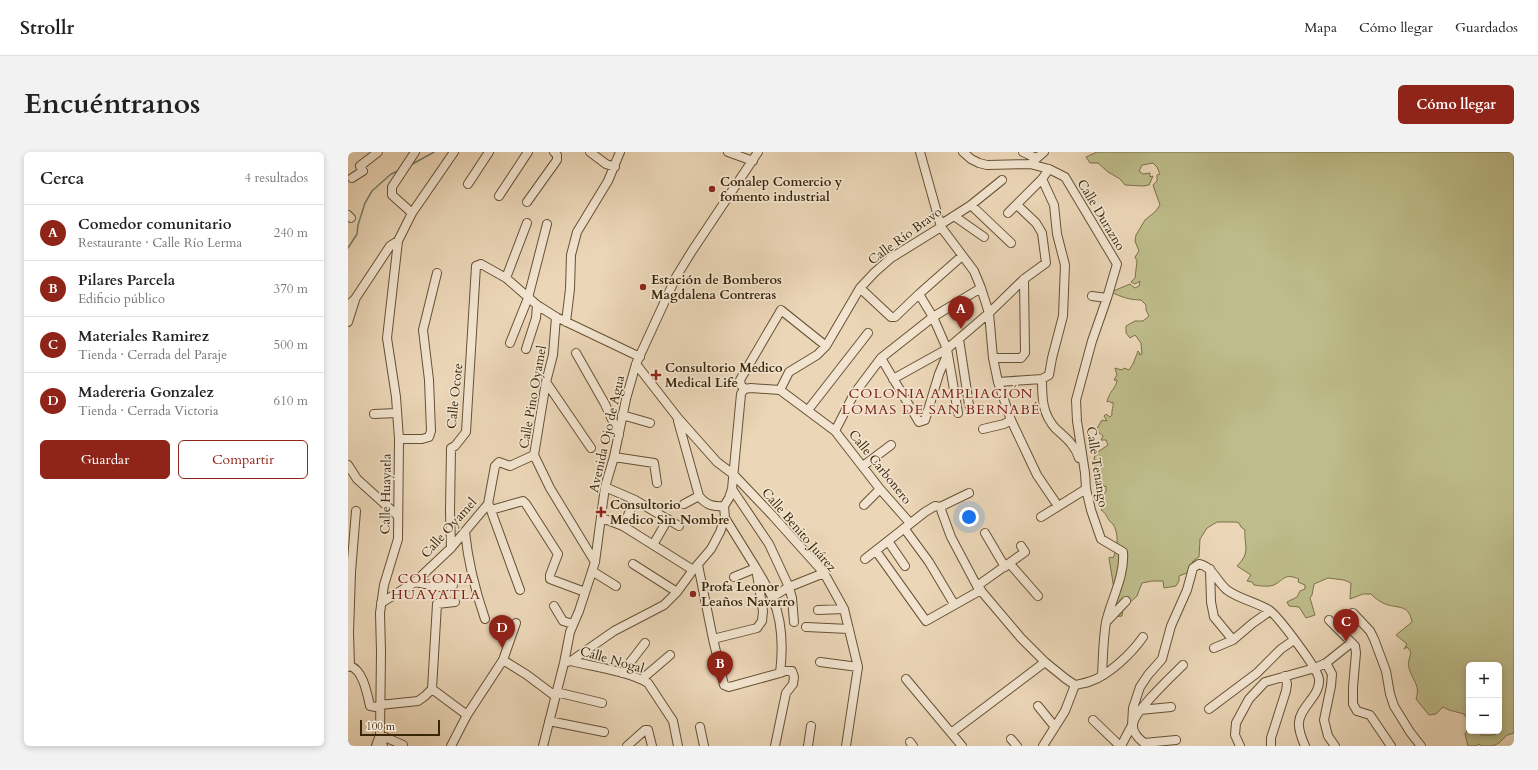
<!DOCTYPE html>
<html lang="es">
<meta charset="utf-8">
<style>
body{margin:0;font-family:Cardo,serif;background:#f2f2f2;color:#222}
.controls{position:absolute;right:12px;bottom:12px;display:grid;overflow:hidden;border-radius:6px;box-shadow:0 2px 6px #0003}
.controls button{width:36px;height:36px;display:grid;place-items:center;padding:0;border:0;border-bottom:1px solid #e0e0e0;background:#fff;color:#222;font:20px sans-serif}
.scale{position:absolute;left:12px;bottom:10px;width:80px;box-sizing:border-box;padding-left:4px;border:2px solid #3a2507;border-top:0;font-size:11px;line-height:14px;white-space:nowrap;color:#3a2507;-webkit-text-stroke:3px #f2e4d0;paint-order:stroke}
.you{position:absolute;left:621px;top:365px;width:14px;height:14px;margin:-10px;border:3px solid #fff;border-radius:50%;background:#1a73e8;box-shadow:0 0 0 6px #1a73e833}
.badge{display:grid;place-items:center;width:26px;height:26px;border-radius:50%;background:#8f2418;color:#fff;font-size:13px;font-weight:700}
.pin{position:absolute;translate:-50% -33px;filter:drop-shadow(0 1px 2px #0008)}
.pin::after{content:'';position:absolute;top:21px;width:14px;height:12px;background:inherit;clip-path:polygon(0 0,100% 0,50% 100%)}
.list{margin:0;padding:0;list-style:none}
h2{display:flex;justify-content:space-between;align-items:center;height:52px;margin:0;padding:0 16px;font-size:17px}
h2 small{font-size:13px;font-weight:400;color:#767676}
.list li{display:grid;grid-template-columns:26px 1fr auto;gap:12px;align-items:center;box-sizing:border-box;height:56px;padding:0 16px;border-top:1px solid #e0e0e0}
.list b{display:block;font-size:15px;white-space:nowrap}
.list p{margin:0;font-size:13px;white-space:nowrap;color:#767676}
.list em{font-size:13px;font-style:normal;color:#767676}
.actions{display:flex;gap:8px;padding:12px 16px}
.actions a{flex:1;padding:9px 0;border:1px solid #8f2418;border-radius:6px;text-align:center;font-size:14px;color:#8f2418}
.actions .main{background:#8f2418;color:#fff}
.map{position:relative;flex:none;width:1166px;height:594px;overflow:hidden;border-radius:6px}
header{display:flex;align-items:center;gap:24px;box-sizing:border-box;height:56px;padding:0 20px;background:#fff;border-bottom:1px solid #e0e0e0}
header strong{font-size:19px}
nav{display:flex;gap:22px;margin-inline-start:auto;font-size:14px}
.intro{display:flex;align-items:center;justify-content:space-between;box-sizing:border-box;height:96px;padding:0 24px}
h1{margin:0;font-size:28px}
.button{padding:10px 18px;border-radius:6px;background:#8f2418;color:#fff;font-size:14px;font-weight:700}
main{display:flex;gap:24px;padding:0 24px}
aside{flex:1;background:#fff;border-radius:6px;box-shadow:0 2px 6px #0003}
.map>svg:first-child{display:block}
</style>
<header>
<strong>Strollr</strong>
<nav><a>Mapa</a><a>Cómo llegar</a><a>Guardados</a></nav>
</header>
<div class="intro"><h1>Encuéntranos</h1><a class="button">Cómo llegar</a></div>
<main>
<aside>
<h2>Cerca<small>4 resultados</small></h2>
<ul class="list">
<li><span class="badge">A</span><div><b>Comedor comunitario</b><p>Restaurante · Calle Río Lerma</p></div><em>240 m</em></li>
<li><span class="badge">B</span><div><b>Pilares Parcela</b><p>Edificio público</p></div><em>370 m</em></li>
<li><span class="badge">C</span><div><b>Materiales Ramirez</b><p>Tienda · Cerrada del Paraje</p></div><em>500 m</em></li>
<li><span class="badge">D</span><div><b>Madereria Gonzalez</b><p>Tienda · Cerrada Victoria</p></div><em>610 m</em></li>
</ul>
<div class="actions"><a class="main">Guardar</a><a>Compartir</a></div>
</aside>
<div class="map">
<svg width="1166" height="594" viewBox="0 0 1166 594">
<rect width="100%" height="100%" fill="#ebd6b7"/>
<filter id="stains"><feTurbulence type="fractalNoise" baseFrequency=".005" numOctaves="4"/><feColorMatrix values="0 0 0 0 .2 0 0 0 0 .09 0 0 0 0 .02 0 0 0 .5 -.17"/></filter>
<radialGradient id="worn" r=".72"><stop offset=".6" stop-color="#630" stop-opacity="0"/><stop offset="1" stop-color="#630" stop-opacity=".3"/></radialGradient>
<path fill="#bdbc8a" stroke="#7c7048" d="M749,0h417v581l-7,2 -8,8 -6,3h-12l-2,-2 -3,2h-8l-3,-12 4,-7v4h9l3,4h12l3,-1 1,-3h2v-66h-30v52h-3l-2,-3 -15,-4 -6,-3 -7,7 -7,1 -13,-16c5,-14 -4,-19 -7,-31 -2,-4 1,-11 2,-16l-4,-5 -3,2 3,-5 -11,-9 16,-13c-3,-16 -11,-14 -24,-17 -7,-2 -12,-6 -17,-11h-8l-13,5 1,-16 -7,-3 -16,-2 -14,6 -2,11 -2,3 5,17 -9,3 -7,-11 -10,-1 -2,-4 10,-5 3,-6 5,-2v-4l-7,-3 1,-3c-15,-6 -14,0 -25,6 -5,2 -14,1 -20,0l-2,-3 -5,-1 4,-6 -14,-9c14,-14 7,-19 8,-36l-4,-3 -2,-4 -3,-1h-19l-10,6 -7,11 -1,18 -6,4 -4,11 -10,4v5l-3,5 -12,2 -1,-7h-11l-10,2 -5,13 -14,13 -1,7 -10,1 2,-28 -5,-31 1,-1 3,1c5,-10 6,-24 0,-34 -1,-1 -3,-2 -4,-4 -3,-4 -3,-7 -8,-10l2,-2 -4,-6 7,-11v-5l-3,1v-3c-8,-10 -11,-17 -8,-30l13,-9 -2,-5h-5l2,-4 -7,-6 6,-10 5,1 -3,-5 2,-2 4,3 2,-2c-1,-5 2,-8 1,-13l-2,1 -2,-2 -2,1c2,-11 9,-13 10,-22h-3l3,-5 -2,-7 7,2 2,-2 5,2 4,-6 5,-13 2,2 -1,2 3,-1 -1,-11 -6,-8 -5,3 -4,-5v-7l9,-5h8l6,-5 -3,-6v-5l-5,-5c-11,0 -20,-3 -30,-8l19,-8 5,4 4,-2 1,-5 -5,3 -4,-2 4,-4 2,-17 -2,-4 4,-6 -4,-10 1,-6 9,-15 11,-9 4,-6 -7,-20 4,-4v-6l3,-1 -3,-7 -4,-4 -11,2 -3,6 4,3 7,-1v4l3,-1 -4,9 -6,1 -18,-1 -5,-6 -12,-7 -10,-9h-8l-4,-6z"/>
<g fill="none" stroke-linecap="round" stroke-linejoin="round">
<path stroke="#727e6c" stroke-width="1.5" d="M61,14l25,-14
M0,96l9,-14 1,-9 7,-22 7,-12 19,-17 9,-4"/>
<g stroke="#665133" stroke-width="10">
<path id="minor" d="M242,0l16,12 9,3
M380,0l25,9
M572,0l21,75 33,44 7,17 8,25 4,45 5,24 13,38 26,55 21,31
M615,0l8,7 8,4 8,2 43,-1 19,5 16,8 52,87 -10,34 -15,43 -16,59 1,21 8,52 1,16 5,21 10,29 22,13c2,24 -12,48 -17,70 -3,18 -3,36 -4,53
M675,0l13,6
M682,12l14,-12
M4,26l11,-7 -3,-5 18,-14
M120,32l21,-32
M151,44l29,-44
M179,50l30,-42v-5l-3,-3
M623,53l40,38
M64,61l-20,-18v-8l23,-35
M660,61l34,-34 7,-10
M0,63l3,3
M606,64l30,21
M158,126l21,-55
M512,136l31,29h4l24,-23 43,-38
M571,142l14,23 14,32 11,64
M744,144l15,2
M0,153l7,-6 35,-53 8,-5 14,-28 42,-61
M208,165l-3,38 -7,27 -12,73 16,33 45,74
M0,170l7,-22
M218,170l4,-33 1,-34 6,-23 31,-51 12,-29
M611,187l10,66
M162,191l18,-45 19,-74
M178,197l10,-31 1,-13
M228,201l29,51 14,31
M533,206l38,64 6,-2 14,-46 8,-19
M645,206h28l4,-5 -1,-74
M288,212l42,54 39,44 16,12 39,41 52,58 20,36 14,58 -12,79
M545,227l54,-30 42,-36 35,-34 22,-16 -4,-30 -6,-10 -19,-18
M694,227c0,19 0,35 14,50 10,9 19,16 23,29
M198,230l45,66
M650,230l44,-3 7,-4 3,-17 11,-42 2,-51 -8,-31 -3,-29 -12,-26
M396,237l-3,-4 -1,-5 41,-70 45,36
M432,238l9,-18 28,-17 9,-9 34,-58 15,-16 16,-14 50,-31 2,-4 28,-18 31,-25
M460,258l60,-77
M26,262l23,-1
M274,263l28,8
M330,269l21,75c7,9 14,11 25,10
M635,277l21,-5 7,-4
M487,279l19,-37 27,-36 52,-41 48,-29
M51,287h23l7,-2 2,-6 -2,-51 -6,-50 14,-57
M266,305l40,6 3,20
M0,313l9,14 41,37
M515,314l28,-21
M257,335l30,13 44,26
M384,337l37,55 20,43 3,11 2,24
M336,352l15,-8
M141,353l31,85
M516,353l16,-16
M592,355l29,-14
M143,358l32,-9 3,3 32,50 -8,21v4l35,13
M693,365l45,-28
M254,366l21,8 70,44
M275,374l12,-26
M556,376l25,34 25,42
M117,380c3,29 10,58 20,87
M637,381l20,34
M540,389l17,25
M305,393l15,-26
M103,396l-1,-37 1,-63 4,-2 11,-14 10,-166 5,-2 25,14 31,27 19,12 84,40
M528,399l50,70 55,-31
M517,407l60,-47 10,-6 5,1 11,30 26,49 44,52 24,24 21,17 9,6
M285,412l44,28
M662,412l28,32
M350,413l15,74 11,46 5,2 51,-14 5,-2h7l2,6 -1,7 -7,9 -11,53
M862,417l1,33 3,15 19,23
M244,419l24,15
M386,425l22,-9c6,10 12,20 17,31 9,22 10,50 7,74
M67,430l26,5 12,-2
M629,434l48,-34 -4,-6
M424,445l17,-10 35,-14
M33,451l34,-21 36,-34 37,-44 7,-38 4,-4 11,4 24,-11
M206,454l9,15 10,3
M470,458l26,-1
M1005,461l17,18 4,8 12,32 4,23 4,12 16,26 11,14
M760,468l18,-19
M981,468l26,26 1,7 -3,34v17l4,7 13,4 21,31
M458,475l43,2
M365,487l44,-11 5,-7 1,-10 -7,-43 -31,-50
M866,496l19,-8 20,-17 17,-12
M155,508l24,15 28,21
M223,509c24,6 56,10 77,22l25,38 5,25
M472,510l38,5
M216,511l7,-2 43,-30 50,-26 13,-13 16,-22 18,-21 9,-17 5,-14 -1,-12 5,-8 3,-9 9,-95 3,-5 7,-1 29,2 55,41 45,58 30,34
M978,511l6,11 -1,12 -7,34 4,16 7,10
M2,514l-1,-33 2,-61 5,-61
M0,515l2,-1c13,4 17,27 20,40l6,1 4,-2 38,-4 7,-5 7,-7
M274,521l23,-30
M294,527l28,-24
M558,527l56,67
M727,533c5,-1 11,-2 16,-4 18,-6 41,-28 52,-44
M84,537l5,-85 18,-2
M84,537l35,26
M208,540l46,11
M690,554l17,21
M861,557l48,-36 24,-24 13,-9
M792,558l31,-3
M745,568l27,26
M201,569l55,11
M352,575l4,19
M603,581l94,-71
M663,587l6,7
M828,588l-32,3c-5,-4 -12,-10 -11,-18 0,-13 39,-49 50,-60
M562,590l3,4
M28,594l4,-11 23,10
M35,594l-3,-11 1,-83 -1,-39 4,-28 14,-46 1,-100 -3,-42 -9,-59 11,-97
M103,594l16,-31 36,-55 13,-37
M195,594l21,-83 6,-31 9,-21 16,-49 10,-75 9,-30 12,-58 10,-35 40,-87 16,-26 66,-99
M279,594l18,-16h3l4,16
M460,594l3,-20
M695,594l22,-35 10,-26
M773,594l11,-21 1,-17 7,-21 8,-12 14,-16 9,-33 16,-36 6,-22 6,-4c14,3 18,18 28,26 12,9 29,12 42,20 9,6 49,59 50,69 2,16 -19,28 -20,43 -1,8 3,17 6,24
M892,594l-5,-11 1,-12 13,-24 16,-17 50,-14 11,-5 25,-20
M923,594v-8l15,-47 1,-7 -2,-8"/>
</g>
<use href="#minor" stroke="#f2e4d0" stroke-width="8"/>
</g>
<g fill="#8f2418" stroke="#f2e4d0" stroke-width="1.5">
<circle cx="364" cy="37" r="4"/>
<circle cx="295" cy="135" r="4"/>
<path d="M306 217h4v4h4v4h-4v4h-4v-4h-4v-4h4z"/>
<path d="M251 354h4v4h4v4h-4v4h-4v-4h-4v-4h4z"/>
<circle cx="345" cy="442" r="4"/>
</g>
<g text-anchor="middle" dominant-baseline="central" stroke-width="3.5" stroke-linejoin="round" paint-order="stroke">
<g font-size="13" font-weight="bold" fill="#3a2507" stroke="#f2e4d0" text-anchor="start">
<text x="372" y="30">Conalep Comercio y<tspan x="372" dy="15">fomento industrial</tspan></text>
<text x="303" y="128">Estación de Bomberos<tspan x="303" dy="15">Magdalena Contreras</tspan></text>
<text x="317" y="216">Consultorio Medico<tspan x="317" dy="15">Medical Life</tspan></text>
<text x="262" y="353">Consultorio<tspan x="262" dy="15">Medico Sin Nombre</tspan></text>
<text x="353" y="435">Profa Leonor<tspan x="353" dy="15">Leaños Navarro</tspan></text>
</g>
<g font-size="13" fill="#3a2507" stroke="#f2e4d0">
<text transform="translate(753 63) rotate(59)">Calle Durazno</text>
<text transform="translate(557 84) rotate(-36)">Calle Río Bravo</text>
<text transform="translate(107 244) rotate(-84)">Calle Ocote</text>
<text transform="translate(185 245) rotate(-80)">Calle Pino Oyamel</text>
<text transform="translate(259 282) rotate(-77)">Avenida Ojo de Agua</text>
<text transform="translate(532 315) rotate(51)">Calle Carbonero</text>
<text transform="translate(749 315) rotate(81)">Calle Tenango</text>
<text transform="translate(38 342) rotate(-89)">Calle Huayatla</text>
<text transform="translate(101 376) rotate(-48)">Calle Oyamel</text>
<text transform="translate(451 378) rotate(49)">Calle Benito Juárez</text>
<text transform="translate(264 508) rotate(16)">Calle Nogal</text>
</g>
<g font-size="14" letter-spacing="1" fill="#7a1f14" stroke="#f2e4d0">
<text x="593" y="241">COLONIA AMPLIACIÓN<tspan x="593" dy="16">LOMAS DE SAN BERNABÉ</tspan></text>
<text x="88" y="426">COLONIA<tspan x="88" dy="16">HUAYATLA</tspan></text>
</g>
</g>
<rect width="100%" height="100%" filter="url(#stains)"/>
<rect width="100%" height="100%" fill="url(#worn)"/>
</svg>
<div class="controls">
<button>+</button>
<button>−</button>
</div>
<div class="scale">100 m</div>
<div class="you"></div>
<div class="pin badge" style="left:613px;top:177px">A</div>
<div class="pin badge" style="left:372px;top:532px">B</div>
<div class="pin badge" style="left:998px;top:490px">C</div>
<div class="pin badge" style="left:154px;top:496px">D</div>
</div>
</main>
